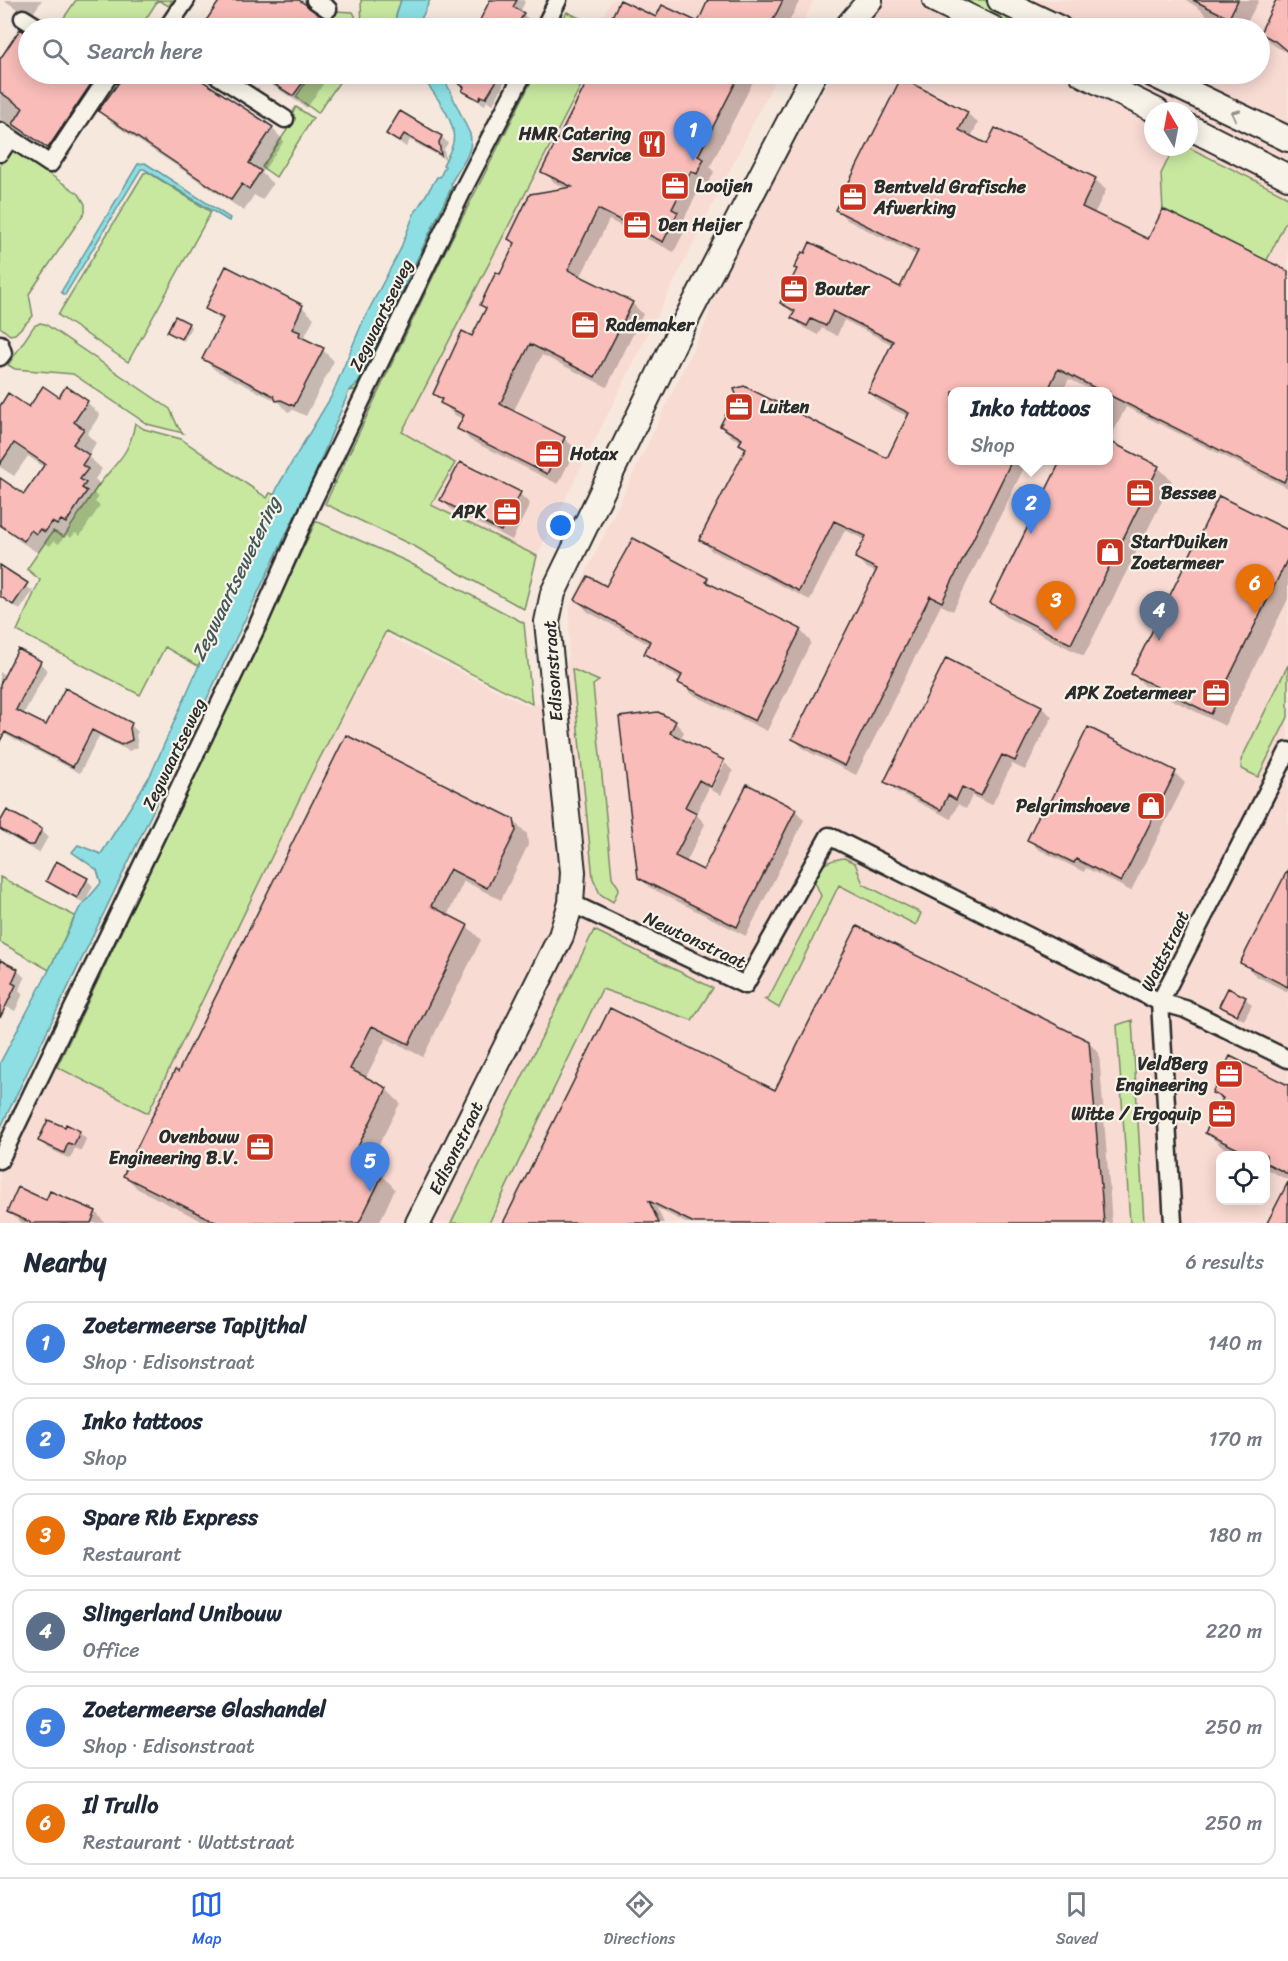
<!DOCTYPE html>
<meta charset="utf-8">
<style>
body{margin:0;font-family:Sriracha,sans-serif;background:#f6f6f7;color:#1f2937}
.controls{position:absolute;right:18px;bottom:18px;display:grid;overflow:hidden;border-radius:12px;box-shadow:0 3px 15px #0003}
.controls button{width:54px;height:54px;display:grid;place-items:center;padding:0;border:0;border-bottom:2px solid #e0e1e3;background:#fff;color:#1f2937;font:30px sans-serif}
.compass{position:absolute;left:1144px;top:102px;width:54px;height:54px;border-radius:50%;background:#fff;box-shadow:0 3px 15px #0003;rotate:350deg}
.you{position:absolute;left:561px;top:526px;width:21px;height:21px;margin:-15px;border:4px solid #fff;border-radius:50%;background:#1a73e8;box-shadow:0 0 0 9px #1a73e833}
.badge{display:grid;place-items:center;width:39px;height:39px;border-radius:50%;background:#2563eb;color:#fff;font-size:20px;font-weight:700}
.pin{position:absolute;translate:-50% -50px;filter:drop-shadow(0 2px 3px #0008)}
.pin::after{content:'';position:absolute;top:32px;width:21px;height:18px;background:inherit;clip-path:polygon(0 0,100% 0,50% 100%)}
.popup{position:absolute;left:948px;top:387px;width:165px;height:78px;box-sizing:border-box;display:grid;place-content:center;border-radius:12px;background:#fff;filter:drop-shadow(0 2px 4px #0005);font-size:20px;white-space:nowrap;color:#747a83}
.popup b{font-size:22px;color:#1f2937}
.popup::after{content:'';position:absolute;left:50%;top:100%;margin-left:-12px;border:12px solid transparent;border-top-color:#fff}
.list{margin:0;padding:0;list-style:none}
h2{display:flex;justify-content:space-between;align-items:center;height:78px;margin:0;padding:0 24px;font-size:26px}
h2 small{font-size:20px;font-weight:400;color:#747a83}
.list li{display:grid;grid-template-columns:39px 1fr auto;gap:18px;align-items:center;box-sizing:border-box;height:84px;margin:0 12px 12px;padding:0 12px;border:2px solid #e0e1e3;border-radius:18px}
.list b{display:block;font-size:22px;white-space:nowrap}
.list p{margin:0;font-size:20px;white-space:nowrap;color:#747a83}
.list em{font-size:20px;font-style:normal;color:#747a83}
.icon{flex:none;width:33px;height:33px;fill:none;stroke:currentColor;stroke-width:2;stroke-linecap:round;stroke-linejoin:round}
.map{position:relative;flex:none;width:1288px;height:1223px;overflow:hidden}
.search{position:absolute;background:#fff;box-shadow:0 3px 15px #0003;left:18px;right:18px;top:18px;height:66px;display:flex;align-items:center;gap:15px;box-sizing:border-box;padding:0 21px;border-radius:33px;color:#747a83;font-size:22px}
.sheet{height:654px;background:#fff}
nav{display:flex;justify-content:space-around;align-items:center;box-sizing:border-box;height:84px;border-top:2px solid #e0e1e3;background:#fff;font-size:16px;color:#747a83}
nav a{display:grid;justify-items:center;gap:3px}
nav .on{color:#2563eb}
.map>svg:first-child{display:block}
</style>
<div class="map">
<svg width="1288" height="1223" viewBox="0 0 1288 1223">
<rect width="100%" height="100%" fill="#f7e8de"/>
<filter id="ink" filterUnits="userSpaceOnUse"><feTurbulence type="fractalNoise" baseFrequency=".0167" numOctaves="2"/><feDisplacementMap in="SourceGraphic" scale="12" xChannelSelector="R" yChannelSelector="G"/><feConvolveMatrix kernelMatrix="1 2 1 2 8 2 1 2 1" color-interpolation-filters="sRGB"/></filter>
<g filter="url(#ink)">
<path fill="#f8dbd3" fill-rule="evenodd" d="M611,0h203l-14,28h-199l-3,-1z
M876,0h412v1223h-1288v-56l287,-582 241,121 38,-7 4,-93 137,-286 11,-41 49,-96 66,-109h427v-46h-400zM1153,111h36v36h-36zM953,392h156v68h-156zM1220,1156h46v44h-46z
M587,74h191l-241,482 -106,-51 -29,-73z"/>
<path fill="#c8e8a0" stroke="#7a8a66" stroke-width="1.5" d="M76,0h96l-3,6 -11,-6 -18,28h-70l-9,-6z
M361,0h40l-5,16v12h-34z
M952,0h32l27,13 -5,9 -12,-1z
M334,11l19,1 3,6v10h-34z
M567,12l31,15 3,1h-43z
M311,74h34l-27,39 -22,-16z
M535,74h52l-185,358 53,31 -24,42 106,51 -13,53 -63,-35 -45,-27 -91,-43 119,-250z
M296,107l17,11 -37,59 -14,-10 29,-43 -4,-2z
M1174,147h14l100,50v20l-22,45 -103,-51 -2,-37z
M12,149l67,45 6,10v8l-56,82 4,22 -18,18 -5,1 -10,-8v-161z
M148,172l63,40 -83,150 -70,-47 86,-142z
M452,186l4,4 -97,199 -10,2 9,-8z
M40,323l5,1 125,85 8,18 5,6 -36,-9 -74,-50 -58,-5 -7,-4 26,-39z
M135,423l9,6 37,10 86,59 3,-5 5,2 -77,171 -33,-19 -25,48 -123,-64 23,-51 -13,-11 26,-38 11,6c11,-17 22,-34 34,-51 18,-25 31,-29 37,-63z
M316,521l90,40 118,62 8,81 -146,-73 -75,144 -163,338 -91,-46z
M1288,665v52l-30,60 -16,-8 -1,-9z
M572,669l27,12 -6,4 19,192 7,11 -6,14 -13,-8 -7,-16z
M844,858l11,5 8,21 58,29 -5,12 -77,-40 -60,123 -15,-9 5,-2 52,-101 -8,-19c8,-13 16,-17 31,-19z
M0,877l75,39 -26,54 -49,-28z
M594,930l119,58 -21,32 -90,-31 -113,234h-38z
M1132,1020l12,203h-14l-13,-198z"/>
<path fill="#8ddfe4" stroke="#66979a" stroke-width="1.5" d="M401,0h29l-13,28h-21v-12z
M420,74h22l28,60c5,18 -12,35 -19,49l1,3 -94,197 -9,8 -34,83 -315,655v-66l49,-93 30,-61 22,-26 -4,-13 -25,-18 6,-7 23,9 50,-80 128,-290 52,-87 32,-76 37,-71 14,-36 23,-37h3l5,-11 -2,-1c3,-7 9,-15 10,-23 5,-21 -22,-52 -33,-68z
M145,163l85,55 -1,3 -85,-52h-3l-76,126 -4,-3 77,-128z"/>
<path fill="#0003" d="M4,0h38l-12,18z
M221,0h74l31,21 8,7h-132z
M492,0h31l2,2 -5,10 10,8 -5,8h-48z
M710,0h90l-14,28h-171l2,-5 -5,-4h44l42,5z
M1186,0h73l-15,28 -34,-9 -10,-10z
M1277,0h11v53l-13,-7 -14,-13z
M447,23l11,5h-14z
M21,31l7,5v38h57l25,22 25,-8 10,-14h45l82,54 12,13 -22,32 11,11 -11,16 -8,-5 -10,16 -132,-88 -14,-14 -35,52 -63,-42v-58z
M255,74h70l3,3 -21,31z
M458,74h50l-11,24 -4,6 -6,-3 -2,4 -15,-8 -6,-6 1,-2 -5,-5 3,-5z
M592,74h165l-47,93 4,5 -6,12 -5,-2 -19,37 4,5 -14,28 -65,-32 -29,58 52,25 11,11 -36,73 -65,-32 -29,57 51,26 12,11 -18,35 -88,-44 -11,-12 4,-9 -10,-5 -19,-21 39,-55 14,-28 -6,-5 20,-29 15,-31 -6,-6 58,-50 -13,-6 -12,-12z
M401,113l41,24 6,6 -4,6 2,11 -36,-20 -4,7 -18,-13z
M967,113l11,10 -7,14 17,9 8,-16 99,49 11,11 -12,24 54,27 140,32v215l-162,-81 -14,28 -3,-2v-41h-14l-26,-13 -7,13h-109v68h75l-75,151 -12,-6 -85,170 -51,-25 -11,-11 83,-166 -10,-5 -10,-10 8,-18 -20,-10 -35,70 -98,-49 -11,-11 45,-90 -5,-6 1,-2 -10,-5 -11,-11 167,34 21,-43 -29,-14 -10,-11 23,-47 -49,-25 -7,16 -15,-8 -4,7 -14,-7 -11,-10 2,-3 -13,-12 16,-33 -3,-3 106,22 16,-34 -70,-35 -10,-10z
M227,268l75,39 12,11 -10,20 19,12 11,11 -28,55 -13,-6 -5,2 -8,-9 -65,-33 -11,-11 19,-37 -17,-13z
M188,324l3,3 -7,14 -15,-9z
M59,399l28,3 13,13 -13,19 9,9 -8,13 14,13 -7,10 5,5 -6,9 4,5 -3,4 5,4 -20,30 -5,-3 -4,5 -5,-4 -7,10 -5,-3 -4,5 -5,-3 -7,10 -20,-13 -13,-14 39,-59 -16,-11 -14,20 -14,-9v-58h30z
M1109,442l49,25 14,14 -88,175 -78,-39 -14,-14 117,-143z
M520,494l10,10 -18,36 -60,-30 -10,-10z
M1288,532v67l-63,127 -79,-39 -14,-14z
M0,567l33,24 -13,19 -20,-14z
M707,580l9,8 84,42 11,12 -44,89 -75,-37 -12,-12 2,-3 -25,-14 -11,-11 4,-9 -62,-33 -11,-12 30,-12z
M947,660l95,47 10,10 -27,53 -13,-6 -20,41 -20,-9 -6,13 -8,-5 -7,15 -55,-28 -10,-10z
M40,663l7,7 -24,45 24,12 19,-37 65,35 7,7 -2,3 2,12 -9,4 -30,-15 -19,37 -80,-41v-60l6,4z
M621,718l54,4 9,10 -4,8 43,21 10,10 -12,24 -10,-5 14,-27h-4l-25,51 9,10 -19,39 18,9 91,-62 9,10 -58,116 -97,-49 -10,-10z
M1175,773l10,10 -54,108 -45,-23 -2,4 -46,-23 -10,-10 17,-22z
M8,812l33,18 7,7 -9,16 -34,-19 -5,-5z
M513,820l14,14 1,11 -27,55 -37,-19 -17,35 20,10 14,14 -58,117 -37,-19 -21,41 21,10 14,14 -33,65 15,7 13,14 -16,34h-173l-68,-34 -14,-14 55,-101z
M1288,871v121l-32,-16 -14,-14z
M87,880l6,6 -9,17 -30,-16 -6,-6z
M0,962l17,8 8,8 -6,12 4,4 -8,17 -15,-7z
M1229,990l16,8 7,7 -8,15 -16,-8 -7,-7z
M1088,1042l11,11 13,170h-426l-29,-15 7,15h-160l272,-131z
M1288,1086v94l-22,-11v-13h-27l-18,-10 -14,-13 16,-32 -9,-9z
M67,1126l13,7 6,6 -5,12 -6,-3 -5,11 -24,-12 -6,-6z
M51,1193l45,19 9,11h-83l-13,-11 38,-10z"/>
<path fill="#f9bcb8" stroke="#2b2b2b" stroke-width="1.5" d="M220,0h79l28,19 -7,9h-119z
M490,0h27l-4,7 11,6 -8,15h-40z
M620,0l36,17 6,-12 36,17 10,-22h75l-14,28h-138l-20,-9z
M1193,0h45l-9,18z
M1276,0h12v52l-13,-11 -15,-8z
M20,29l8,5v40h60l7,4 -47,70 -35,-24 10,-16 -23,-16v-33z
M125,74h67l81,53 -24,36 12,8 -12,18 -7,-5 -11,16 -133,-89z
M258,74h51l-16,22z
M464,74h37l-15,24 -5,-2 -2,4 -17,-9 2,-4 -5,-3z
M591,74h149l-42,82 6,3 -7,15 -6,-3 -19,38 6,3 -15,30 -65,-33 -30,61 65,32 -38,75 -65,-33 -30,60 65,33 -18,37 -90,-45 7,-14 -24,-12 2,-4 -9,-5 29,-63 10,5 14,-28 -6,-3 16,-33 4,2 15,-31 -7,-4 22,-45 42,-7 -31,-15z
M901,78l67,34 -9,18 28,14 8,-16 101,50 -14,29 66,32 15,-30 125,62v202l-4,9 -175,-87v-3h-6l-45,-23 -11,23h-94v68h59l-70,142 -12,-6 -85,170 -53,-27 85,-170 -22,-11 11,-22 -32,-15 -35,70 -100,-51 47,-92 -7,-4 3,-5 -22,-13 16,-32 -2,-5 10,-3 143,72 22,-45 -41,-21 25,-51 -60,-30 -7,15 -15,-7 -4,7 -16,-8 4,-7 -15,-8 17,-34 -3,-1 8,-16 3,1 5,-11 90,45 18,-36 -83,-41z
M400,111l42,25 -3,6 2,13 -37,-21 -5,8 -13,-8z
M226,266l77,39 -11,24 8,3 -1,4 25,12 -30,58 -13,-6 -5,1 -2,-5 -72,-37 21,-41 -18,-9z
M175,316l14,7 -8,16 -14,-7z
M43,386l16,11 7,-11 22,15 -14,21 10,7 -11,15 16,11 -7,10 6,4 -8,10 6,4 -4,5 5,3 -21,32 -5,-3 -4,5 -5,-3 -7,10 -5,-3 -4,5 -5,-4 -7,11 -24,-16v-47l24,16 21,-30 -31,-21 -14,21v-58l8,-13 21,14z
M1109,441l50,25 -88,178 -81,-41 71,-143h48z
M460,462l61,30 -20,39 -61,-31z
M1219,496l69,34v28l-77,156 -80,-40z
M633,538l75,40 -2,4 95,47 -46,92 -77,-38 4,-8 -38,-21 6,-13 -75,-41 13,-24 18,10z
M0,565l28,18 -15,22 -13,-9z
M18,649l23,12 -25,49 30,15 19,-37 67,35 -2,5 2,12 -11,5 -29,-15 -19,37 -68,-35 -5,9v-57z
M946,658l96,48 -27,55 -13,-6 -21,41 -19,-9 -6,13 -8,-5 -7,15 -57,-28z
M658,712l18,9 -6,12 54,27 -13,27 -12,-7 -14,27 12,6 -22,43 28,14 44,-86 49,25 -59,118 -99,-49 -19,-161z
M1088,727l88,44 -55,111 -45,-23 -2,4 -47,-23 13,-27 4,2z
M346,735l168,84 2,12 -29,57 -37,-19 -19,37 37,19 -59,119 -37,-18 -22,43 37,19 -35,71 31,15 -24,49h-141l-95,-47 52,-106 3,2z
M7,810l35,19 -8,16h-6l-28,-16v-7z
M56,861l32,17 -11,20 -31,-17z
M1288,869v118l-48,-24z
M857,926l232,115 15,182h-410l-45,-22 10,22h-156l107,-215 165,82z
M0,960l18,9 -6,14 4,2 -16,33z
M1228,988l18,9 -9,18 -18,-9z
M1230,1056l58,29v89l-22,-11v-8h-16l-45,-22 18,-35 -11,-5z
M48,1120l17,7 1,-3 14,7 -6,14 -6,-2 -4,10 -26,-12z
M1288,1182v41h-21z
M18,1187l28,13 4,-9 46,20 -5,12h-59l-25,-11z"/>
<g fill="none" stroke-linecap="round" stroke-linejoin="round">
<g stroke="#2b2b2b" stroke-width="21">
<path id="street" d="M315,0l13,9
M23,18l16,10
M167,28l19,-28
M544,28l14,-28
M215,74l70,45
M0,131l50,33 58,-87 5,-3
M0,153l10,-15
M0,344l3,9 -3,4
M571,903l174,82 84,-149 331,166 25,7 103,50
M0,1160l259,-538 51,-115 156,-323 57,-110
M1173,1223l-13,-221 128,-251"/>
</g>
<g stroke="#2b2b2b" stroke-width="28">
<path id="secondary" d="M935,0l57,28
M1000,0l59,28
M846,28l24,-28
M1082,74l75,37
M1152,74l136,65
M1189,127l99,50
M418,1223l143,-287 10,-33 2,-31 -26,-250 6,-29 122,-252 139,-267"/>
</g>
<use href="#street" stroke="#f7f3e8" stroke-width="16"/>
<use href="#secondary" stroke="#f7f3e8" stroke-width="24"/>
</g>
<defs><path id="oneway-chevron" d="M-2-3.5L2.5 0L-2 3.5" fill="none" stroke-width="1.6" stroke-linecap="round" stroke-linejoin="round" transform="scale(1.5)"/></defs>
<use stroke="#918f8a" href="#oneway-chevron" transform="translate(1235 114) rotate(-154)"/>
</g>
<defs>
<g id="restaurant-square" transform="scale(1.5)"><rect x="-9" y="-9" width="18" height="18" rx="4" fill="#c8321e" stroke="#f7f3e8"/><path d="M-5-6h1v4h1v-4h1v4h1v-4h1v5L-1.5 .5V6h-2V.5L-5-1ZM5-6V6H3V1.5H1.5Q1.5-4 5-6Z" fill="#fff"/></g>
<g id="office-square" transform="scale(1.5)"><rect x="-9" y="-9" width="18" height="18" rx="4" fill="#c8321e" stroke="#f7f3e8"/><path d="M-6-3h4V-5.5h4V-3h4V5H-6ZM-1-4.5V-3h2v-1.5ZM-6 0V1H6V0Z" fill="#fff"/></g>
<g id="shop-square" transform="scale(1.5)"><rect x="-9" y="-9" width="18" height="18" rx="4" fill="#c8321e" stroke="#f7f3e8"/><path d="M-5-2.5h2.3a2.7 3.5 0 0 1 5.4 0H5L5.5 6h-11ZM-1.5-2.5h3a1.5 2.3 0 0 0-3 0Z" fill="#fff"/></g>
</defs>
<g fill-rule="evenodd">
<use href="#restaurant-square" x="652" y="144"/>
<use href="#office-square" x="675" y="186"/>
<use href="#office-square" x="853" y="197"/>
<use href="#office-square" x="637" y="225"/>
<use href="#office-square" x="794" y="289"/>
<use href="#office-square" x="585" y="325"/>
<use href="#office-square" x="739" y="407"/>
<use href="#office-square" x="549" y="454"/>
<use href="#office-square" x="1140" y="493"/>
<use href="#office-square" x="507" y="512"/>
<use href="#shop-square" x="1110" y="552"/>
<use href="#office-square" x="1216" y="693"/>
<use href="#shop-square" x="1151" y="806"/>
<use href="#office-square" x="1229" y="1074"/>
<use href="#office-square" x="1222" y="1114"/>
<use href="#office-square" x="260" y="1147"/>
</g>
<g text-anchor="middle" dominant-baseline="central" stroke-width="4.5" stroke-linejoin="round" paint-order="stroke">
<g font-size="18" font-weight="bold" fill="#2b2b2b" stroke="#f7f3e8" text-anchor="start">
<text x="631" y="134" text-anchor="end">HMR Catering<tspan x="631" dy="21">Service</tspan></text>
<text x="696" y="186">Looijen</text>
<text x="874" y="187">Bentveld Grafische<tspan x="874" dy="21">Afwerking</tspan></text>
<text x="658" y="225">Den Heijer</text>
<text x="815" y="289">Bouter</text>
<text x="606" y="325">Rademaker</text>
<text x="760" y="407">Luiten</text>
<text x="570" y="454">Hotax</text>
<text x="1161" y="493">Bessee</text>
<text x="486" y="512" text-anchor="end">APK</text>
<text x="1131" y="542">StartDuiken<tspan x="1131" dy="21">Zoetermeer</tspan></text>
<text x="1195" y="693" text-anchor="end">APK Zoetermeer</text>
<text x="1130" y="806" text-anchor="end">Pelgrimshoeve</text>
<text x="1208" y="1064" text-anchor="end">VeldBerg<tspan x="1208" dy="21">Engineering</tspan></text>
<text x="1201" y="1114" text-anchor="end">Witte / Ergoquip</text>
<text x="239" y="1137" text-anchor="end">Ovenbouw<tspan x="239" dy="21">Engineering B.V.</tspan></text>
</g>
<g font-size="18" fill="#2b2b2b" stroke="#f7f3e8">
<text transform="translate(381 315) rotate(-64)">Zegwaartseweg</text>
<text transform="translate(553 671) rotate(-94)">Edisonstraat</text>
<text transform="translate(174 754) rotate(-64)">Zegwaartseweg</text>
<text transform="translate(695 940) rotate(25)">Newtonstraat</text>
<text transform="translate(1165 951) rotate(-64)">Wattstraat</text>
<text transform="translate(456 1148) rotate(-64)">Edisonstraat</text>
</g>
<g font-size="20" font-style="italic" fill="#445859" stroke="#f7f3e8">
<text transform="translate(236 579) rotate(-64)">Zegwaartsewetering</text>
</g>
</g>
</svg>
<div class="controls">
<button><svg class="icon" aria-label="locate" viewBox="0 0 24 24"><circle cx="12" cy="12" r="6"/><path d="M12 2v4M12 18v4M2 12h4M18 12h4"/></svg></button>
</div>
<svg class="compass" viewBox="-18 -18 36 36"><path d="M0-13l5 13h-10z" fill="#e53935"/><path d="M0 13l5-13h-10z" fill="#747a83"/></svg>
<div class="you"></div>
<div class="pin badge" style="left:693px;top:161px;background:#3f7fe0">1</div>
<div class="pin badge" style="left:1031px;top:534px;background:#3f7fe0">2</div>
<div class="popup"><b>Inko tattoos</b>Shop</div>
<div class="pin badge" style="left:1056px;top:631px;background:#e8710a">3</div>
<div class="pin badge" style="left:1159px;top:641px;background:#5c6f8a">4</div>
<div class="pin badge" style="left:370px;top:1192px;background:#3f7fe0">5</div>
<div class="pin badge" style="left:1255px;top:614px;background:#e8710a">6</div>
<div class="search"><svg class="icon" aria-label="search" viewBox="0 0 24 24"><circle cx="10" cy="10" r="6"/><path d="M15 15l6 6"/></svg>Search here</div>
</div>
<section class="sheet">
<h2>Nearby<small>6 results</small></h2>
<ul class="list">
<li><span class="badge" style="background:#3f7fe0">1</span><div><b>Zoetermeerse Tapijthal</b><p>Shop · Edisonstraat</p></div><em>140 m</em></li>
<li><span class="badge" style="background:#3f7fe0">2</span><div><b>Inko tattoos</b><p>Shop</p></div><em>170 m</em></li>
<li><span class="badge" style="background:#e8710a">3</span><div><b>Spare Rib Express</b><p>Restaurant</p></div><em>180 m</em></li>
<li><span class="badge" style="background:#5c6f8a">4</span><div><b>Slingerland Unibouw</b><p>Office</p></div><em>220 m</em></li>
<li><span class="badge" style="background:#3f7fe0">5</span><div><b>Zoetermeerse Glashandel</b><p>Shop · Edisonstraat</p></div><em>250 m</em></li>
<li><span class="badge" style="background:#e8710a">6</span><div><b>Il Trullo</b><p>Restaurant · Wattstraat</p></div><em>250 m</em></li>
</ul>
</section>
<nav>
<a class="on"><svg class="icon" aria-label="map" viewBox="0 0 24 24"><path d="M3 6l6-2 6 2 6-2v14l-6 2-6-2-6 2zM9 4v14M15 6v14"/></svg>Map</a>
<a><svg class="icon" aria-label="directions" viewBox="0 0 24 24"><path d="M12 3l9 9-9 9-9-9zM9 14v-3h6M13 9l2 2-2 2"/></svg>Directions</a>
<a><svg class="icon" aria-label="saved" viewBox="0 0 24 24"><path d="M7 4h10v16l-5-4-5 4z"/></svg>Saved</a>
</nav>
